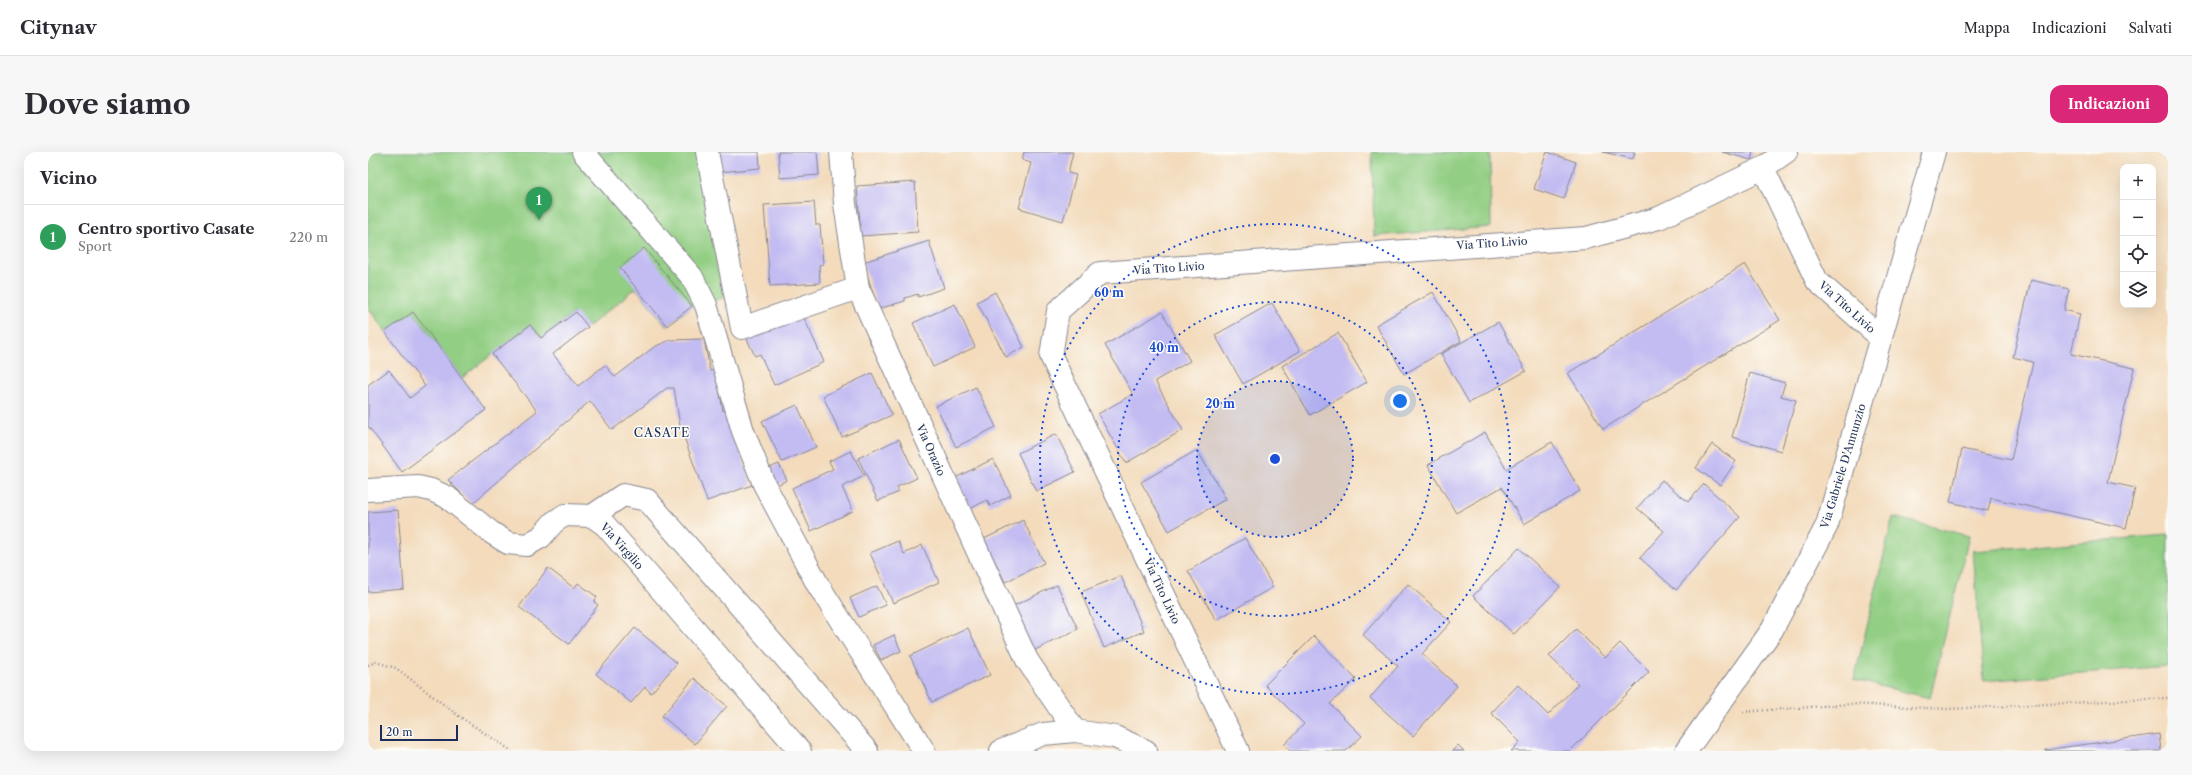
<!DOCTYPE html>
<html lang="it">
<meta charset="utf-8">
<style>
body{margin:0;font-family:"Libre Caslon Text",serif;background:#f7f7f7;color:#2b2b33}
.controls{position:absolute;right:12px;top:12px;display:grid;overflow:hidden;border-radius:8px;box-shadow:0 4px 16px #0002}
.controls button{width:36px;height:36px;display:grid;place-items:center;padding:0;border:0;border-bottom:1px solid #e1e1e2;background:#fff;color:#2b2b33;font:20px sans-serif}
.scale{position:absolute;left:12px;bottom:10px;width:78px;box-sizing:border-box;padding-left:4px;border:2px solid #1b2f5e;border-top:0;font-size:11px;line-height:14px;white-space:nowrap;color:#1b2f5e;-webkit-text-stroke:3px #fdfcf7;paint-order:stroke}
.you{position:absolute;left:1032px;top:249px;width:14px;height:14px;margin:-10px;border:3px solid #fff;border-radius:50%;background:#1a73e8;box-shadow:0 0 0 6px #1a73e833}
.badge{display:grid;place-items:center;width:26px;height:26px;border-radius:50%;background:#db2777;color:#fff;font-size:13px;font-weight:700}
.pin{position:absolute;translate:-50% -33px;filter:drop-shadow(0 1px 2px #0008)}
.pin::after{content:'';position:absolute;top:21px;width:14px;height:12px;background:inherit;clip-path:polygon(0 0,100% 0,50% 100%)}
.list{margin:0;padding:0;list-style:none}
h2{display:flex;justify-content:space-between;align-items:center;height:52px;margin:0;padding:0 16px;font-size:17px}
h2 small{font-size:13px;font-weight:400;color:#7c7c81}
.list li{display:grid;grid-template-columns:26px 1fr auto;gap:12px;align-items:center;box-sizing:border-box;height:64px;padding:0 16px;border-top:1px solid #e1e1e2}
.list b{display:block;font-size:15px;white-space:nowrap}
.list p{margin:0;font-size:13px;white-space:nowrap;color:#7c7c81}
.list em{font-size:13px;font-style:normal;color:#7c7c81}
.icon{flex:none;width:22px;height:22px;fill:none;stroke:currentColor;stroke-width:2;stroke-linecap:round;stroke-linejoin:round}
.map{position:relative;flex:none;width:1800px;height:599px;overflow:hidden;border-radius:12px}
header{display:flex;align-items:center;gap:24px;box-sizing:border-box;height:56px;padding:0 20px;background:#fff;border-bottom:1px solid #e1e1e2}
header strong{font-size:19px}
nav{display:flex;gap:22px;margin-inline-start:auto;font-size:14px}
.intro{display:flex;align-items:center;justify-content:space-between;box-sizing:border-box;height:96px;padding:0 24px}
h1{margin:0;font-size:28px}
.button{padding:10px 18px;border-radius:12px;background:#db2777;color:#fff;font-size:14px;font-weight:700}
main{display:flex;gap:24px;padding:0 24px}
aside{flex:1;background:#fff;border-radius:12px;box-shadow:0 4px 16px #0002}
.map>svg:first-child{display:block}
</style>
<header>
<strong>Citynav</strong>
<nav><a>Mappa</a><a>Indicazioni</a><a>Salvati</a></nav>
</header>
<div class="intro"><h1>Dove siamo</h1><a class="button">Indicazioni</a></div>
<main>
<aside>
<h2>Vicino<small></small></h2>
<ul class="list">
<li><span class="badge" style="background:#2e9e5b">1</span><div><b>Centro sportivo Casate</b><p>Sport</p></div><em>220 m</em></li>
</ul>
</aside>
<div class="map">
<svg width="1800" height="599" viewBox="0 0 1800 599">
<rect width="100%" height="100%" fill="#fdfcf7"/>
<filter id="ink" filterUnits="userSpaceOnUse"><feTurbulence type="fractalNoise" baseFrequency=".025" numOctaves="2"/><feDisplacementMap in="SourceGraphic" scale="8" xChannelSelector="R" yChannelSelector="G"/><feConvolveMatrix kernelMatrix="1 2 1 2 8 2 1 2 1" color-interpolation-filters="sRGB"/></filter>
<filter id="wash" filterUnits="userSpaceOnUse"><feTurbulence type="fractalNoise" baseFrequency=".012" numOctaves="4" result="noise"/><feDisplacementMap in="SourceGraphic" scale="16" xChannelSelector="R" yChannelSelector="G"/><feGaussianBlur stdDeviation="0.9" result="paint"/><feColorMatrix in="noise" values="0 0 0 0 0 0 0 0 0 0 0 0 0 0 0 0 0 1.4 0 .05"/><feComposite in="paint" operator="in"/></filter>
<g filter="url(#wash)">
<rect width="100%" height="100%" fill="#f3dbbc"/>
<path fill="#92ce83" stroke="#567e70" d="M0,0h329l30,145 -35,9 -25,20 -31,-38 -48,39 -13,-15 -34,26 -11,-13 -68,53 -49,-66 -28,20 -17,-25z
M1004,0h118l1,75 -117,9z
M1525,365l76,19 -39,162 -76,-18z
M1800,383v131l-184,15 -11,-130z"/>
<g id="blocks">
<path fill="#c3bcf2" d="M349,0h42l1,16 -40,4z
M410,0h39l2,23 -39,3z
M656,0h49l-5,21 8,2 -13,46 -44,-13 12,-45 -9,-3z
M1179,0l29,10 -12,37 -30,-10z
M1235,0h32l-2,7z
M1354,0h31l-2,8z
M547,30l3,50 -57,4 -4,-50z
M446,50l2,23h4l3,39 -4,1 1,18 -50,3 -6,-81z
M561,89l15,47 -26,9v-3l-13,4v3l-27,8 -15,-47z
M276,96l48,58 -25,20 -47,-58z
M1377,112l35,56 -177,109 -35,-56z
M1663,128l38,9 -5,21 16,4 -9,40 63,14 -26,114 27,6 -9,40 -135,-30 -3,13 -38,-9 12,-53 49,11 22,-98 -20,-5z
M627,140l29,55 -18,10 -29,-55z
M1065,140l28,49 -57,33 -28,-49z
M904,151l28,48 -57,33 -28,-49z
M587,152l20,43 -42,20 -20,-44z
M433,159l23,51 -50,23 -14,-31 -5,2 -9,-19z
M45,160l73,98 -84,62 -34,-46v-41l21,-15 21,28 15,-12 -40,-54z
M208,160l12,15 -35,27 25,32 27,-21 10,12 39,-30 16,-7 34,-1 6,32 6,-1 7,41 2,-1 27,75 -45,16 -27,-75 -6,-38h-7l-55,42 -22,-29 -118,103 -24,-24 89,-69 -45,-57 38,-29 11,13z
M794,160l28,49 -35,20 28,49 -57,33 -28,-49 35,-20 -28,-49z
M1130,170l28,49 -57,32 -28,-49z
M970,181l29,49 -57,33 -28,-49z
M504,221l20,42 -50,22 -19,-41z
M1382,221l35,10 -4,13 15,4 -15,51 -49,-14z
M608,235l20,40 -40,20 -20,-41z
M429,253l19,42 -34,15 -20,-41z
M1117,280l21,37 46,-27 28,49 -56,33 -22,-37 -46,26 -28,-48z
M688,282l19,38 -39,19 -18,-38z
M531,287l18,39 -20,9 2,5 -21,9 -20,-43z
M1344,292l24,17 -16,24 -24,-17z
M829,298l29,49 -57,32 -28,-49z
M483,299l13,25 -22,11 11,24 -42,20 -19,-43 41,-19 -4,-8z
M625,307l18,36 -21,11 -3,-6 -17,9 -15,-31z
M411,312l8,16 -12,6 -8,-17z
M1294,328l26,22 16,-18 36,33 -64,73 -36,-32 24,-27 -27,-23z
M30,358l6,79 -36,3v-80z
M655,368l21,43 -39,19 -21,-43z
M877,386l28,49 -57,33 -28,-49z
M530,389l6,13 18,-9 17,37 -46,21 -23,-50z
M1151,396l41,39 -46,47 -41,-38z
M180,416l26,20 4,-5 19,14 -3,5 4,3 -29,39 -50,-37z
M753,424l23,55 -40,17 -23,-56z
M1040,432l43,38 -29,32 35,32 -44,50 -43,-38 28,-32 -35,-31z
M689,433l21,44 -47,23 -22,-44z
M509,434l9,19 -27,12 -9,-19z
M267,476l42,35 -26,30 -6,-6 -14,16 -35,-29z
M600,476l22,47 -58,27 -22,-46z
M1208,477l29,29 15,-15 29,29 -79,79h-59l9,-9 -29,-29 27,-28 30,30 30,-31 -29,-28z
M526,483l7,16 -20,9 -8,-15z
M946,484l42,43 -26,25 32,32 -16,15h-56l-6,-6 20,-21 -39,-39z
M326,526l33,28 -32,38 -33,-28z
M1791,582l2,17h-116v-1z
M1090,593l6,6h-12z"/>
</g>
</g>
<g filter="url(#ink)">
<use href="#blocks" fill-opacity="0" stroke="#87858d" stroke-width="1"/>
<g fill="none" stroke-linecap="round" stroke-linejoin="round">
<g stroke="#87858d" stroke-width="24">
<path id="minor" d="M215,0l109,125 14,28 37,126 21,53 54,101 106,166
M339,0l35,176 116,-40
M473,0l4,52 13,84 169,372 48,71
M1395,16l54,113 64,57
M0,338l50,-3 13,3 16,7 45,36 16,10 19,2 14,-8 13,-15 11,-7 27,1 13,9 195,226
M224,364l31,-21 24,5 220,251
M633,599l42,-17 32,-3 40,6 31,14
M870,599l-187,-395 7,-45 42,-38 486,-35 73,-20 104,-50 23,-16"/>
</g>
<g stroke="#87858d" stroke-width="24">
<path id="major" d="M1318,599l86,-121 55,-105 107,-373"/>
</g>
<path stroke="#87858d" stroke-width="2.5" stroke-dasharray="1 3" stroke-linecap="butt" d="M0,513l8,-3 20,6 64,49 52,34
M1375,560l107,-8 98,5 220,-11"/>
<use href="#minor" stroke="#fff" stroke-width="22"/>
<use href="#major" stroke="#fff" stroke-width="22"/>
</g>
</g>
<circle cx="907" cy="307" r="78" fill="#1d4ed8" fill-opacity=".12"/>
<g fill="none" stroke="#1d4ed8" stroke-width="2" stroke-dasharray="2 4">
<circle cx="907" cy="307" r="78"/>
<circle cx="907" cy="307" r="157"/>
<circle cx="907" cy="307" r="235"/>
</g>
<g text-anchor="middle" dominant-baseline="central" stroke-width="3" stroke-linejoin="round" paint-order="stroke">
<g font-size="11" fill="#1b2f5e" stroke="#fdfcf7">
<text transform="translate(1124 91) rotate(-4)">Via Tito Livio</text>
<text transform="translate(801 116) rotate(-4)">Via Tito Livio</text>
<text transform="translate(1479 155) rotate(42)">Via Tito Livio</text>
<text transform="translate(563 298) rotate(66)">Via Orazio</text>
<text transform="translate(1475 314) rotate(-73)">Via Gabriele D'Annunzio</text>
<text transform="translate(254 394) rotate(48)">Via Virgilio</text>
<text transform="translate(794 439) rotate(65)">Via Tito Livio</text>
</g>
<g font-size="12" letter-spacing="1" fill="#1b2f5e" stroke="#fdfcf7">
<text x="294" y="280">CASATE</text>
</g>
</g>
<circle cx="907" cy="307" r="6" fill="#1d4ed8" stroke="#fdfcf7" stroke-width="2"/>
<g font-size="12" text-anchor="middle" font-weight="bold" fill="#1d4ed8" stroke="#fdfcf7" stroke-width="3" stroke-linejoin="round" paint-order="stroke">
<text x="741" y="145">60 m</text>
<text x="796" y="200">40 m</text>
<text x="852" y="256">20 m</text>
</g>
</svg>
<div class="controls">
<button>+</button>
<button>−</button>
<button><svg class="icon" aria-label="locate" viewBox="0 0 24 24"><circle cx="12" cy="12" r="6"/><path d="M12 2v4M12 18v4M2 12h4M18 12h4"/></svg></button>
<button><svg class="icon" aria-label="layers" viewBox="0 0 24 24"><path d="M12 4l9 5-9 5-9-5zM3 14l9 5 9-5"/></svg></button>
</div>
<div class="scale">20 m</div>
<div class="you"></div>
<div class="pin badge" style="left:171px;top:68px;background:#2e9e5b">1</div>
</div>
</main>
